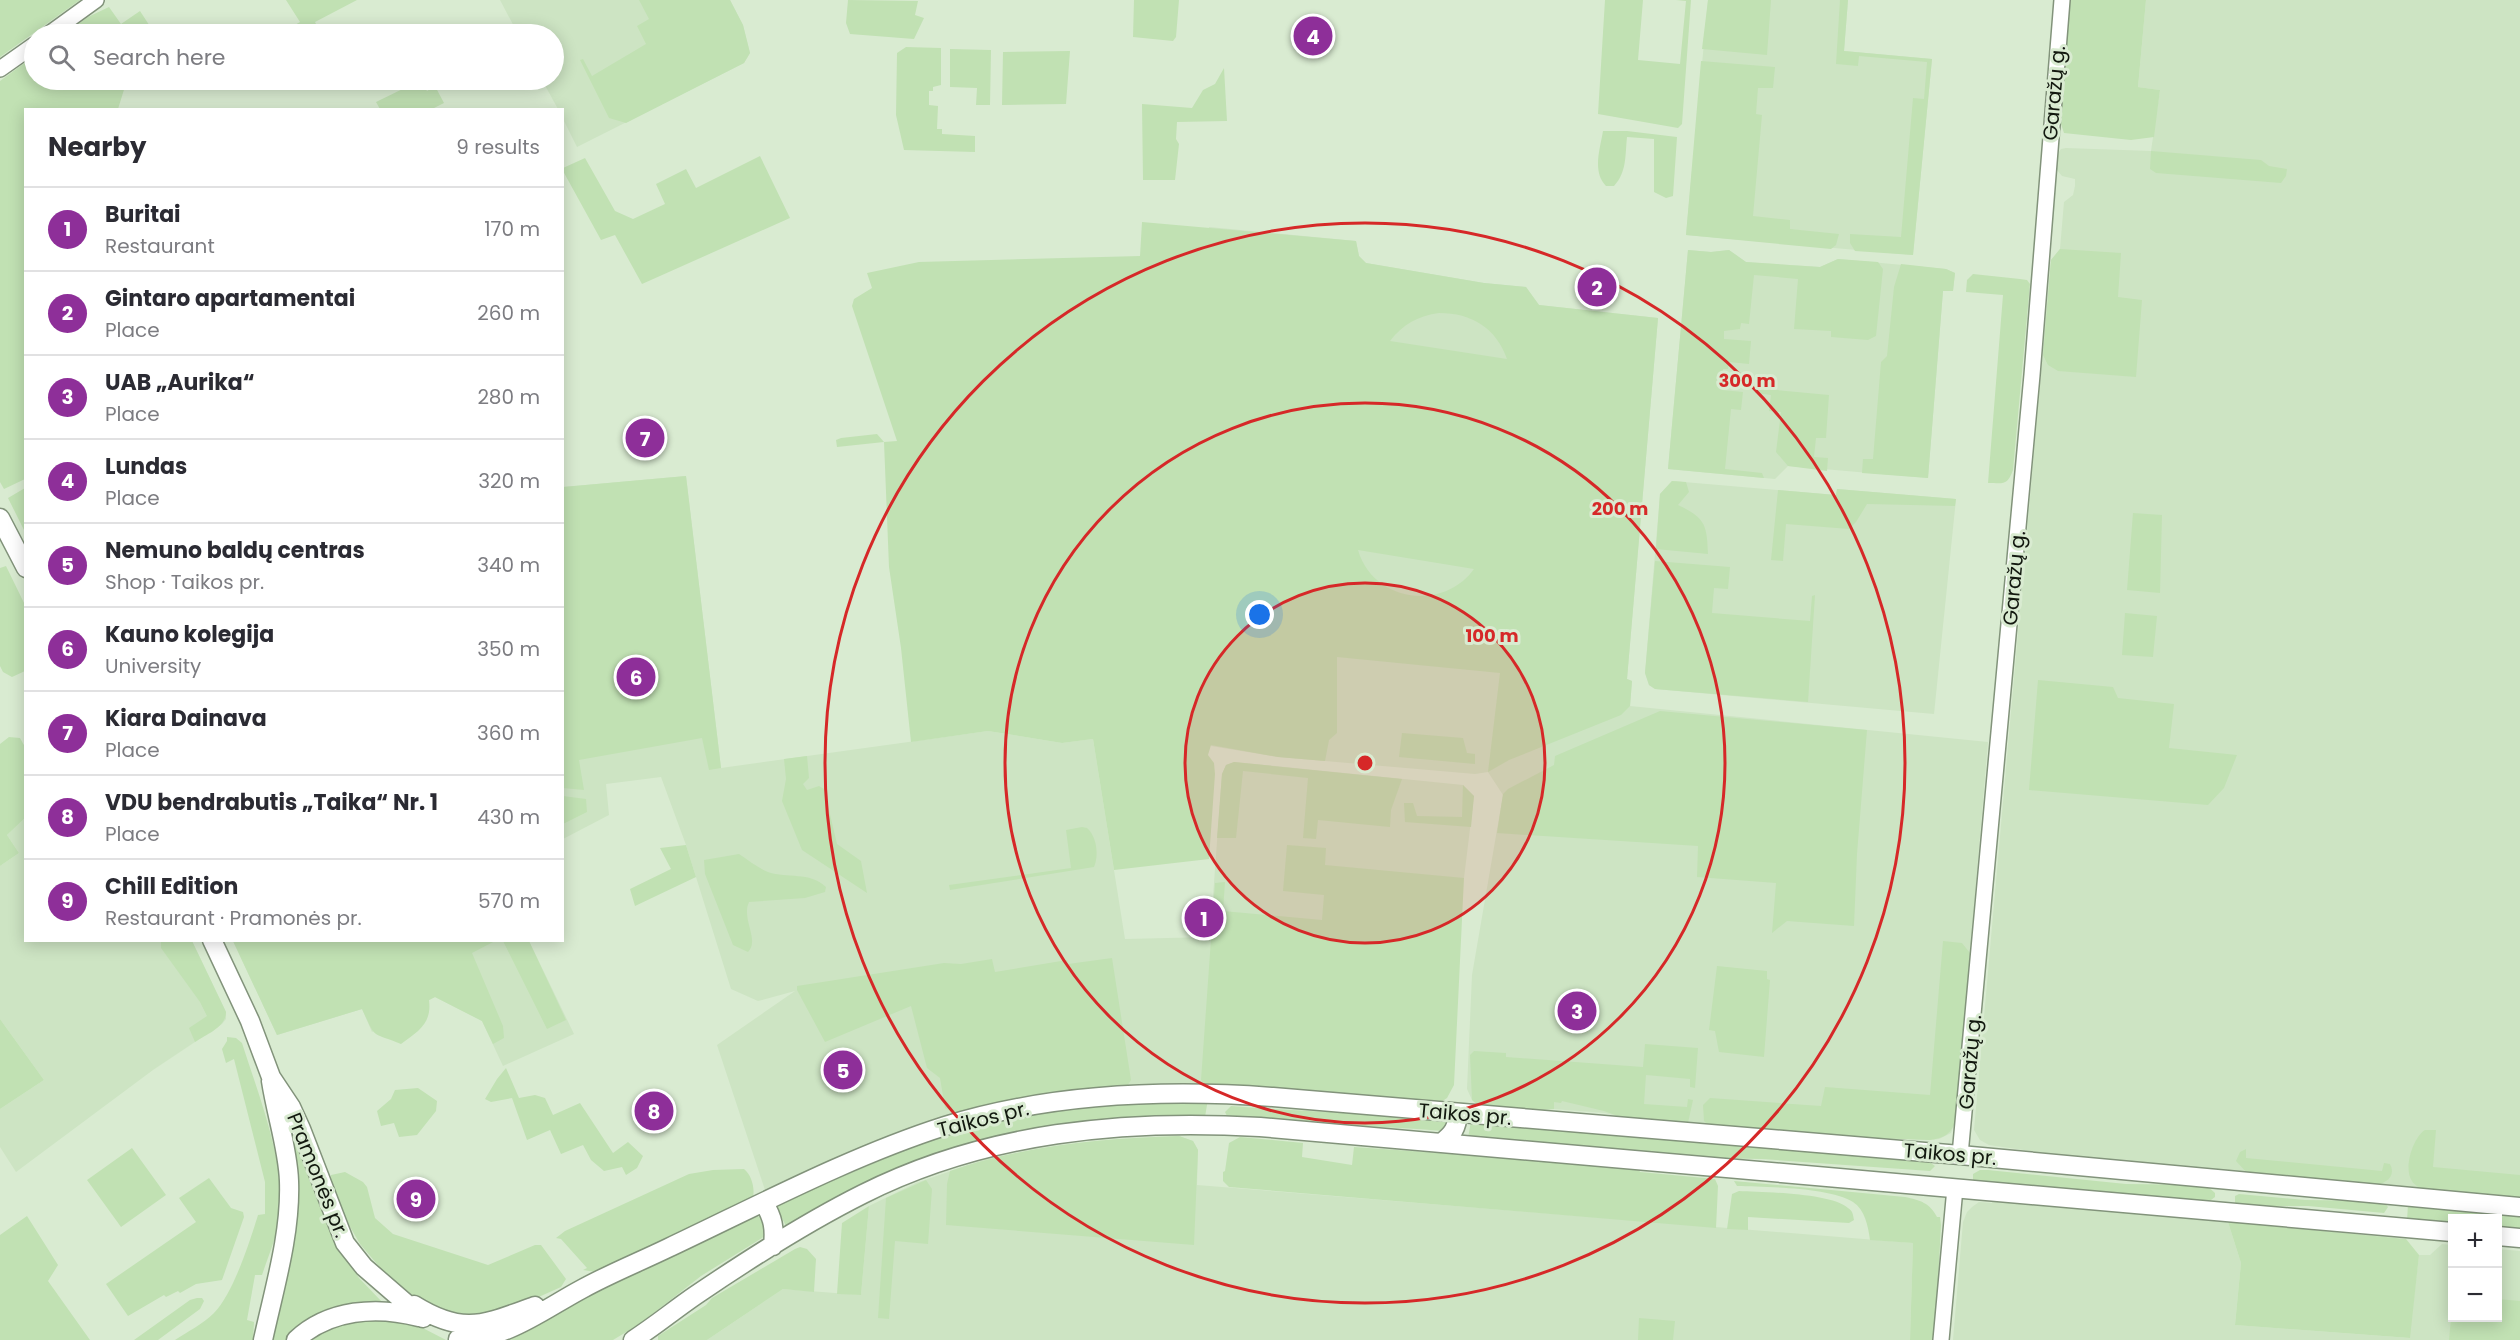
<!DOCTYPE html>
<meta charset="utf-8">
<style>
body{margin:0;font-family:Poppins,sans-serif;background:#f7f7f7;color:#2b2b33}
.controls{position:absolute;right:18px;bottom:18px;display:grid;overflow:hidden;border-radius:0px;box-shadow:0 3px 15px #0003}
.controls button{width:54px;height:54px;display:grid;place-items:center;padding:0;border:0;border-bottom:2px solid #e1e1e2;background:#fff;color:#2b2b33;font:30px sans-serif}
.you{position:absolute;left:1260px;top:615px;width:21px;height:21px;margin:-15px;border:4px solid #fff;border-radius:50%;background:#1a73e8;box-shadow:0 0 0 9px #1a73e833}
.badge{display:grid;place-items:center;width:39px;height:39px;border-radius:50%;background:#8e2f99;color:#fff;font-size:20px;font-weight:700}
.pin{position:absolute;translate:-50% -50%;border:3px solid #fff;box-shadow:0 2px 6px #0006}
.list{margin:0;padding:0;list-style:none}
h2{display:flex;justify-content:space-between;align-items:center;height:78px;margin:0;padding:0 24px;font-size:26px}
h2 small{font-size:20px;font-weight:400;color:#7c7c81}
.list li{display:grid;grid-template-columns:39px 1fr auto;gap:18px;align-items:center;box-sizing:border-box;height:84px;padding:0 24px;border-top:2px solid #e1e1e2}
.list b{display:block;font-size:22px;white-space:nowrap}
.list p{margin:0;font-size:20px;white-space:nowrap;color:#7c7c81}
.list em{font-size:20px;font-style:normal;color:#7c7c81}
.icon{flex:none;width:33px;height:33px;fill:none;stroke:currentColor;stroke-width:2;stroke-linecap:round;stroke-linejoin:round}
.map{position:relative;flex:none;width:2520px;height:1340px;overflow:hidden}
.search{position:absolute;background:#fff;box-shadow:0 3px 15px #0003;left:24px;top:24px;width:540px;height:66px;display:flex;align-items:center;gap:15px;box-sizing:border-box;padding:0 21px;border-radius:33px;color:#7c7c81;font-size:22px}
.panel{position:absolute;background:#fff;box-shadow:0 3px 15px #0003;left:24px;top:108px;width:540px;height:834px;border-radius:0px}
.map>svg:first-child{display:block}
</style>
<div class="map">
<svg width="2520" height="1340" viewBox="0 0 2520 1340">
<rect width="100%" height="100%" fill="#d9ebd1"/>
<path fill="#cde4c3" d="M500,0h230l13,25 7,28 -6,10 -167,84 -14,-28 -1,-9 -4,-1 -16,-29h12v-46h-36z
M1708,0h140l-4,51 88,8 -19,196 -227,-20z
M2146,0h374v1199l-421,-38 -110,-16 -9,-5 -6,-10 77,-870 9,-11 4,-47 9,-7 2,-9v-7l-13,-3 -5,-6 -1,-14 5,-7 5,-1 85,3 9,-61 -22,-3z
M1209,227l147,14 3,15 7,7 118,20 42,4 13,18 119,13 -31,361 5,2 -2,25 358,36 -32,377 -5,14 -12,6 -9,1 -110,-4 -197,-18 -18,-5 -51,-4 -26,2 -51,-6 -5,-5 -5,-11 5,-114 31,-180 -15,-23 -13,2 -150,-13 -47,-4 -67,-11z
M1688,250l23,2 18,-2 17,12 74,5 18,-8 108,10 9,4 -2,18h-10l-15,187 -140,-12 -13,13 -107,-10z
M686,476l35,292 267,-37 74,12 31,-4 32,200 85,-2 12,-163 4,-9 8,-3 229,23 11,11 -10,82 -258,208 -332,60 -32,9 -76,38 -49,-148 78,-54 -37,10 -27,-12 -45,-144 -25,-68 -55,7 3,31 -46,24v-352z
M1672,481l164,14 1,-6 119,10 -22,215 -279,-25 -6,-4 -4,-12 15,-179z
M25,818l1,122 166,1 34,71v7l-4,5 -69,46 -137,102 -16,-25v-38l44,-29 -44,-61v-153l19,-13 -12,-18z
M233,941h296l45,93 -71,32 -21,-45 -47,-24 -63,35 -10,-23 -85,26z
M1179,1136l14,5 5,9 -1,35 716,58 -3,97h-1203l76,-51 78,6 8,-89 47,-23 70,-24 78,-14z
M1993,1199l235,23 13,41 -6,62 174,13 10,-83h11l12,-11 10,1v73h46v-69l22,2v89h-567l10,-118 4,-10 5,-5 7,-5 13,1z"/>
<path fill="#c1e1b3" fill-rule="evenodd" d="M0,0h80l-80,57z
M286,0h71l-42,22 6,12h-42l21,-12z
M639,0h91l13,25 7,28 -6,10 -118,60 -17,-5 -29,-58 3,-1 9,17 54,-32 -9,-18 12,-7z
M848,0l70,1 -3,14 9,3 -10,21 -64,-5 -4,-11z
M1134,0h45l-3,37 -3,4 -40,-4z
M1605,0h38l-5,60 42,4 6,-63 -10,-1h15l-9,124 -4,4 -80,-14z
M1708,0h63l-4,55 -65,-6z
M1840,0h8l-4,51 88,8 -19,196 -58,-4 -5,-8v-9l51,3 12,-139 11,1 3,-37 -68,-6 -1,10 -22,-2z
M2070,0h76l-8,87 22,3 -6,47 -23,3 -67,-7 -5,-15z
M109,7l12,17 19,-13 15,23h-91l24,-17z
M906,47l35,1v37l-8,2v4h-4v14l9,1 -1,23h5v5l33,2v16l-71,-2 -8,-35 1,-62z
M950,49l41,1 -1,55h-14l1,-17 -27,-1z
M1070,51l-4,53 -64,1 1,-53z
M34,56v24h93l-9,29 -92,1 -1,369 -21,10 -4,-7v-401z
M1701,61l74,6 -2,21h-15l-2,26 6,1 -9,101 37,4v9l49,5 -3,11 -5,4 -145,-14z
M1224,68l3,53 -50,1 -1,17 3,5 -4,36h-32l-1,-76 50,4 11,-18 12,-6z
M421,80l6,11 8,-5 9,17 -12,6h-52l-4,-7z
M1603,131h24l50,6 -4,59 -7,2 -12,-6v-53l-27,-2c-2,19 0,35 -13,49h-8c-14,-14 -6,-37 -3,-55z
M2151,151l110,9 8,6 18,3 -1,7 -5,7 -125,-10 -6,-4z
M760,156l30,62 -148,66 -27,-49 -14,5 -38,-69v-3l22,-10 30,53 18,8 32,-15 -9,-20 30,-15 10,19z
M1142,222l214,19 3,15 7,7 118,20 42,4 13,18 119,13 -31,361 5,2 -2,25 -9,9 -112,45 -21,12 12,-99 -163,-16v76l-8,7 -4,21 -47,-4 -67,-12 -3,10 6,8 1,11 -6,85 -95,11 -21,-131 -31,4 -74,-12 -77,11 -10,-94 -12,-81 -5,-125 -47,5 -1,-7 5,-2 36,-4 7,8 13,-1 -45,-135 2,-7 18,-11 -5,-15 52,-11 221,-6zM1439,313c33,0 57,15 68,46l-117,-18c13,-17 28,-25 49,-28zM1358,550l116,19c-31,43 -101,33 -116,-19z
M2060,249l61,4 -3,44 24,3 -6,77 -78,-6 -10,-6 -5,-10 8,-95z
M1688,250l23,2 18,-2 17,12 74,5 18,-8 40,3 5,7 -7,67 -8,4 -37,-3v-6l-37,-2 4,-50 -44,-4 -5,49 -8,-1 -1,6 -16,2v8l27,2 -2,23 -20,-2 -1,7h-5l-1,21 21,2 -2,18 -10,-1 -6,60 37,4 2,5 -96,-9z
M1901,264l45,5 9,4 -2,18h-10l-15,187 -66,-5 1,-14h10l8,-97 6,-6 7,-69z
M1973,274l47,5 7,1 3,4 -17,186c-6,16 -9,13 -25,13l15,-188 -37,-3 1,-12z
M1755,388l74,7 -3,43h-10l-2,19 14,1 -1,13 -39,-5 -12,-14 5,-40 -12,-1 2,-16 -16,-2z
M686,476l35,292 -12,2 -7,-32 -123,22 5,30 -21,-2v-301z
M1672,481l14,1 3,10 -11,13c27,13 29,19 30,49l-52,-5 4,-55z
M25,488v44l-17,-34z
M1837,489l119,10 -1,7 -88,-2 -11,18 -7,7 -63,-5 -3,37 -12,-1 7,-70 58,5z
M2133,513l29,2 -2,78 -33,-3z
M1655,561l75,6 -2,22 -14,-1 -2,25 98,8 2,-25 3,-1 -7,107 -153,-13 -6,-4 -4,-12z
M6,566l19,39v66l-13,6 -9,-5 -3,-6v-98z
M2125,613l32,3 -4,41 -31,-2z
M2038,680l75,7 5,11 56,6 -5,44 68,7 -13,33 -16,17 -179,-15z
M1660,711l207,19 -10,124 -3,72 -67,-5 -15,12 4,-50 -79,-6 1,-31 -201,-13 6,-39 5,-5 46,-24 1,-9z
M1402,733l61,5 4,15 8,1v10l-76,-7z
M9,737l11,1 5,9v71l-18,17 12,18 -19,13v-122z
M807,756l2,22 -6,6 4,6 12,-4 5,3 13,55 24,17 6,32 -65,-43 -20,-49 4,-22 -2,-20z
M1234,762l168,17 -11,31 -1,17 -72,-7 -2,19 -13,-1 5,-60 -65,-7 -7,67h-19l5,-64 4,-9z
M1463,785l11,11 -3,31 -66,-5 -1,-19h9l4,13 45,1z
M563,796l23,3 1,13 -24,12z
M1082,827l5,1c10,9 12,27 7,39l-144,23 -1,-5 122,-17 -5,-38z
M686,845l10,32 -61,29 -5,-17 41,-20 -11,-21z
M1287,845l39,3 -1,17 139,13 -10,207 -7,13 -9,6 -232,-18 -5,-6 14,-197 10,-1 -2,29 99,9 2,-25 -41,-4z
M739,854c9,6 19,14 29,18 20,7 41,-1 58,15l-1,5 -20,6 -56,4c-8,17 11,38 -1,50l-15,-7 -28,-71 -1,-14z
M161,941h31l34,71c0,15 -19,22 -31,30l-6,-14 18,-12 -7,-14 -39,-54z
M233,941h262l-23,12 31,73 1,12 -11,6 -11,-23 -47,-24 -6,3c3,23 -10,31 -28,44 -31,-13 -24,-3 -39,-35l-85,26z
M503,941h26l37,79 -19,9z
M1943,941l19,2 8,10 -14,166c-4,15 -12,19 -26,21l-110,-4 -109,-8 -7,-7 -1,-16 7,-7 111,8 4,-19 105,8z
M1112,958l19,122 -5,8 -162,27 -10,-2 -9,-5 -5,-30 -13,-10 -16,-62 -86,36 -28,-52v-4l147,-23 17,1 31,-5 3,13 72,-12 1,4z
M1717,966l50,5v8l3,1 -6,77 -45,-5 -4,-21 -6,-1z
M0,1019l44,61 -44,29z
M227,1037l9,1 6,5c15,47 40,111 39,161 -1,26 -11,47 -19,71h-7l-8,45 7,2 -1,18h-78c12,-8 28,-16 39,-27 19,-19 36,-72 44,-98l7,-1v-32l-31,-123 -8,4 -4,-14 5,-8z
M1645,1044l53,4 -3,40 -5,-1v-8l-44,-4 -2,29 43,3 1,-8 5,1 -5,23 -65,-5 -19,-7 -42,-10 -1,2 -7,-1v7c-22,2 -66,6 -82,-9l-2,-45 4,-4 32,2v4l137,10z
M506,1068l13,30 16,-3 10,3 8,17 27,-12 33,50 15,-11 15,14 -6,12 -11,7 -4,-8 -18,4 -13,-11 -8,-15 -22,9 -11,-24 -23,10 -15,-42 -21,4 -6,-3 12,-20z
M418,1088l19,13 -1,10 -19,24 -18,2 -5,-14 -13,3 -4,-15 14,-12 4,-9z
M1208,1099l-3,18c-68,5 -138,5 -204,19 -74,15 -149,61 -216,95v-7l-10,-19 168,-71 105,-26z
M1231,1106c71,6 142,7 214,12l4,4 -6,9c-72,-6 -143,-7 -215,-13l-3,-6z
M289,1121l55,135 15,22 25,26 -87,26 -10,10h-18l18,-218z
M1471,1121l457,40 7,5 -5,5 -168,-12 -61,-1 -233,-20z
M2425,1130h11l-3,37 87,8v24l-101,-11c-1,-1 -7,-6 -7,-7 -9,-12 1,-44 13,-51z
M1179,1136l14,5 5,9 -4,95 -248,-20 1,-41 3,-13c72,-25 153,-33 229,-35z
M1240,1137l63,6 -1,14 50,8 2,-18 284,20 2,5 75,7 3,7 -2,42 -487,-41 -6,-6v-9l2,-1 4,-28z
M132,1148l34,47 -45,32 -34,-47z
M2246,1149v9l136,13 2,-8 6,1c7,14 -6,20 -18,22l-125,-13 -11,-12 4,-9z
M744,1169c8,6 12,22 8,31l-156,72 -13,-2 4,-2 -26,-29 -5,-1 9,-7 124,-57 24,-4z
M1988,1170l138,14 80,1 9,8v4l-8,6 -231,-20 -3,-2v-7l7,-4z
M345,1172l18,10 4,5 8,31 18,16 95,31 47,-20h6l25,34 -5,8 -58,26 -22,7 -54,-13 -45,-37 -22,-26 -15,-26 -15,-39 1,-4z
M209,1178l22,30 12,4 1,5 -22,63 -26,4 -16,9 -2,-2 -12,6 -2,-2 -36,21 -22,-32 90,-62 -17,-24z
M926,1180l6,9 -4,55 -33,-3 -6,78 -11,-1 8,-120z
M1734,1181l171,16c15,3 25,6 32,20h3l1,8 -6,115h-25l3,-97 -43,-3c-2,-14 -5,-30 -17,-38 -23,-15 -87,-15 -116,-16z
M1739,1191c23,1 93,2 109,17 5,3 5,7 6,12l-5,3 -101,-6v13l-21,-1 5,-35z
M2239,1194l66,6 78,1 5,6 -4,6 -76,-7h-69l-4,-3v-7z
M2408,1204l112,10v17l-22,-2v-11h-46v7l-45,-4z
M869,1206l-8,89 -24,-1 5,-71z
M27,1216l31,49 -10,16 42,59h-90v-105z
M756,1216l8,2 1,18 -64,40 -60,47 -28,17h-118l18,-5 119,-61 49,-21 31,-19z
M2228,1222l178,17 13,16 -9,83 -175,-13 6,-62z
M800,1247l7,2 9,10 -2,33 -31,-3 -76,51h-49v-4l48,-31 6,-7 83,-49z
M197,1298h5l2,3 -4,8 -42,31h-24l56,-40z
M2498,1299l22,2v39h-71l3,-32v10h46z
M374,1318l43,7 29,15h-139l38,-18z
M1639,1318l36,3 -2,19h-35z"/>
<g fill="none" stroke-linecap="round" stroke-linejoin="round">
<g stroke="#82937b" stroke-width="18">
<path id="secondary" d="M49,34l47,-34
M0,69l34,-24
M1960,1155l72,-780 30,-375
M1941,1340l14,-152"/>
</g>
<g stroke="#82937b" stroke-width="21">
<path id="primary" d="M0,518l26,50
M212,940l38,81 21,56 20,30 10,22 44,114 19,24 59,51
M1441,1143c12,-9 16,-15 17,-30
M764,1203c9,15 11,25 9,43
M2498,1236l22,2
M414,1305c50,31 70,19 121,1
M458,1339c48,1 83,-28 124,-50 27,-15 57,-27 86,-41 89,-42 183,-92 277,-122 106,-33 219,-37 328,-29l687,58 560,52
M263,1340c11,-51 28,-106 26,-159 -1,-32 -13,-67 -18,-100
M296,1340c33,-31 81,-34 123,-23
M633,1340c22,-14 41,-30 63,-45 53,-36 109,-72 167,-101 123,-62 261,-75 397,-67l1192,105"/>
</g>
<use href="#secondary" stroke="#fff" stroke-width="15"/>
<use href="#primary" stroke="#fff" stroke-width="18"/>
</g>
<circle cx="1365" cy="763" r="180" fill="#d62828" fill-opacity=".12"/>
<g fill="none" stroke="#d62828" stroke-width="3">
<circle cx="1365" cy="763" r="180"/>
<circle cx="1365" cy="763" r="360"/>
<circle cx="1365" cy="763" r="540"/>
</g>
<g text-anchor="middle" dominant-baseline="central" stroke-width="6" stroke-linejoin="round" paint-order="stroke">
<g font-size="20" fill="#12180f" stroke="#d9ebd1">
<text transform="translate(2054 93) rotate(-85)">Garažų g.</text>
<text transform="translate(2014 578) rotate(-85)">Garažų g.</text>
<text transform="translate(1970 1062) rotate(-85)">Garažų g.</text>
<text transform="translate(1465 1114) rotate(5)">Taikos pr.</text>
<text transform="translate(983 1119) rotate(-14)">Taikos pr.</text>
<text transform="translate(1950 1154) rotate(5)">Taikos pr.</text>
<text transform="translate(318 1175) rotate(68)">Pramonės pr.</text>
</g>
</g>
<circle cx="1365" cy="763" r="9" fill="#d62828" stroke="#d9ebd1" stroke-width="3"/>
<g font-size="18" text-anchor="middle" font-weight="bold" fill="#d62828" stroke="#d9ebd1" stroke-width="6" stroke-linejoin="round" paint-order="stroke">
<text x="1747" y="387">300 m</text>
<text x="1620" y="515">200 m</text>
<text x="1492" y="642">100 m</text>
</g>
</svg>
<div class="controls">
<button>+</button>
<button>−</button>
</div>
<div class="you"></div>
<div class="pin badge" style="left:1204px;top:918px">1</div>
<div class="pin badge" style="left:1597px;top:287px">2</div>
<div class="pin badge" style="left:1577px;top:1011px">3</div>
<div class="pin badge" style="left:1313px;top:36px">4</div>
<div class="pin badge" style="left:843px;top:1070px">5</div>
<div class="pin badge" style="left:636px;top:677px">6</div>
<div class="pin badge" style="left:645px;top:438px">7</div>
<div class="pin badge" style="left:654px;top:1111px">8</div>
<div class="pin badge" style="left:416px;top:1199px">9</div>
<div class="search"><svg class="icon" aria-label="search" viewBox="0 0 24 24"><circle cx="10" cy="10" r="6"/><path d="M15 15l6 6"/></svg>Search here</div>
<section class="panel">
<h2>Nearby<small>9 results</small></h2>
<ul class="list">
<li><span class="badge">1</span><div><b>Buritai</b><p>Restaurant</p></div><em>170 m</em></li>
<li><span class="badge">2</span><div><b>Gintaro apartamentai</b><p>Place</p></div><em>260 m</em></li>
<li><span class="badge">3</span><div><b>UAB „Aurika“</b><p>Place</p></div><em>280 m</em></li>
<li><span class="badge">4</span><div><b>Lundas</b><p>Place</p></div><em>320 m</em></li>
<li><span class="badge">5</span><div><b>Nemuno baldų centras</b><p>Shop · Taikos pr.</p></div><em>340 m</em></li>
<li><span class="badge">6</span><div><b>Kauno kolegija</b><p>University</p></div><em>350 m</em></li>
<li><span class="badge">7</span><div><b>Kiara Dainava</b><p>Place</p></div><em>360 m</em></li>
<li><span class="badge">8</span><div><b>VDU bendrabutis „Taika“ Nr. 1</b><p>Place</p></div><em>430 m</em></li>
<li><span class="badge">9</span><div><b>Chill Edition</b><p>Restaurant · Pramonės pr.</p></div><em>570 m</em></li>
</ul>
</section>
</div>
